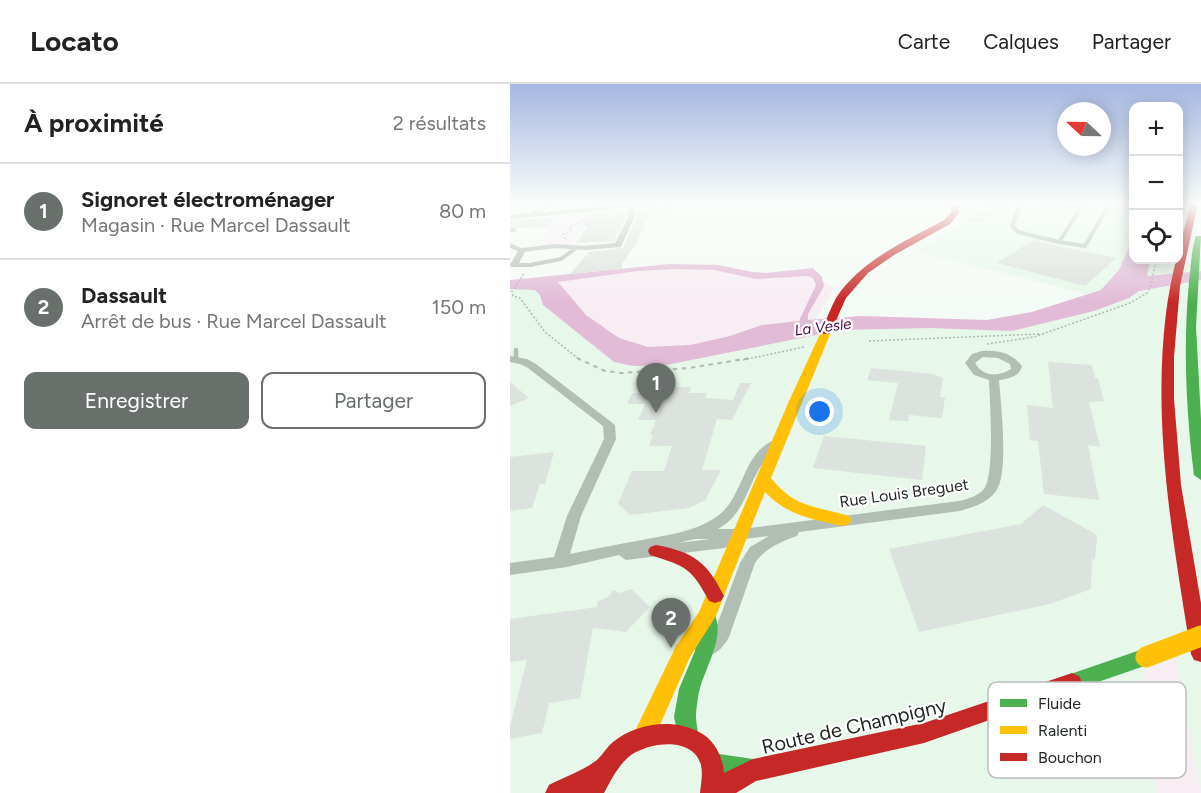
<!DOCTYPE html>
<html lang="fr">
<meta charset="utf-8">
<style>
body{margin:0;font-family:Figtree,sans-serif;background:#f6f6f6;color:#222}
.controls{position:absolute;right:18px;top:18px;display:grid;overflow:hidden;border-radius:12px;box-shadow:0 3px 15px #0003}
.controls button{width:54px;height:54px;display:grid;place-items:center;padding:0;border:0;border-bottom:2px solid #e0e0e0;background:#fff;color:#222;font:30px sans-serif}
.compass{position:absolute;left:547px;top:18px;width:54px;height:54px;border-radius:50%;background:#fff;box-shadow:0 3px 15px #0003;rotate:292deg}
.you{position:absolute;left:310px;top:328px;width:21px;height:21px;margin:-15px;border:4px solid #fff;border-radius:50%;background:#1a73e8;box-shadow:0 0 0 9px #1a73e833}
.badge{display:grid;place-items:center;width:39px;height:39px;border-radius:50%;background:#696f6a;color:#fff;font-size:20px;font-weight:700}
.pin{position:absolute;translate:-50% -50px;filter:drop-shadow(0 2px 3px #0008)}
.pin::after{content:'';position:absolute;top:32px;width:21px;height:18px;background:inherit;clip-path:polygon(0 0,100% 0,50% 100%)}
.list{margin:0;padding:0;list-style:none}
h2{display:flex;justify-content:space-between;align-items:center;height:78px;margin:0;padding:0 24px;font-size:26px}
h2 small{font-size:20px;font-weight:400;color:#767676}
.list li{display:grid;grid-template-columns:39px 1fr auto;gap:18px;align-items:center;box-sizing:border-box;height:96px;padding:0 24px;border-top:2px solid #e0e0e0}
.list b{display:block;font-size:22px;white-space:nowrap}
.list p{margin:0;font-size:20px;white-space:nowrap;color:#767676}
.list em{font-size:20px;font-style:normal;color:#767676}
.actions{display:flex;gap:12px;padding:18px 24px}
.actions a{flex:1;padding:14px 0;border:2px solid #696f6a;border-radius:12px;text-align:center;font-size:21px;color:#696f6a}
.actions .main{background:#696f6a;color:#fff}
.icon{flex:none;width:33px;height:33px;fill:none;stroke:currentColor;stroke-width:2;stroke-linecap:round;stroke-linejoin:round}
.map{position:relative;flex:none;width:691px;height:709px;overflow:hidden}
header{display:flex;align-items:center;gap:36px;box-sizing:border-box;height:84px;padding:0 30px;background:#fff;border-bottom:2px solid #e0e0e0}
header strong{font-size:28px}
nav{display:flex;gap:33px;margin-inline-start:auto;font-size:21px}
main{display:flex}
aside{flex:1;background:#fff}
.map>svg:first-child{display:block}
</style>
<header>
<strong>Locato</strong>
<nav><a>Carte</a><a>Calques</a><a>Partager</a></nav>
</header>
<main>
<aside>
<h2>À proximité<small>2 résultats</small></h2>
<ul class="list">
<li><span class="badge">1</span><div><b>Signoret électroménager</b><p>Magasin · Rue Marcel Dassault</p></div><em>80 m</em></li>
<li><span class="badge">2</span><div><b>Dassault</b><p>Arrêt de bus · Rue Marcel Dassault</p></div><em>150 m</em></li>
</ul>
<div class="actions"><a class="main">Enregistrer</a><a>Partager</a></div>
</aside>
<div class="map">
<svg width="691" height="709" viewBox="0 0 691 709">
<rect width="100%" height="100%" fill="#f4faf5"/>
<path fill="#e7f7ea" d="M451,119h172l1,57 67,5v528h-691v-504l26,-3 92,75 262,-41 114,2 92,-26 -181,-45 42,-24 5,-9z"/>
<path fill="#f7edf3" d="M85,129l-3,8 -7,1 -13,23 -31,1 14,-30z
M164,182l59,4 26,5 54,-1 21,15 -27,43 -179,29 -92,-75 20,-9z
M666,574l25,135h-45l-13,-123z"/>
<path fill="#e2bcd7" fill-rule="evenodd" d="M623,154l1,22h16l-3,16 54,-5v9l-62,11 -10,7 -35,13 -82,20 -82,-3 -89,2 -175,35 -33,1 -19,-4 -71,-57 -3,-10 -5,-5 -25,-1v-9l159,-16 50,1 33,7 14,1 47,-5 9,9 2,9 -16,28v6l53,-4 126,4 45,-8 69,-22 18,-20zM166,185l38,1 42,9 52,-3 5,2 3,7 -17,36 -37,4 -32,11 -40,9 -42,2 -29,-9 -33,-23 -28,-33 80,-11z"/>
<path fill="#dce2dd" d="M481,119h18l-29,20 -15,-3z
M161,120l1,9 -23,2 -11,25 -16,24v5l-52,5 19,-22 34,-4 14,-31 -2,-7z
M114,126l3,6 -13,25 -38,2 12,-16h-6l7,-13z
M44,133l-5,10 -31,1 -8,-2v-5z
M523,156l25,6 58,12 -31,28 -88,-23z
M538,278l44,3 3,13h3l6,23 -15,1 11,45 -12,-2 11,55 -55,-6 -6,-53 -8,-1 -3,-35 26,3z
M361,284l62,6 10,4 -3,19h5l-3,21 -33,-3 -1,6 -19,-1 9,-37 -31,-3z
M0,298l19,16 -19,8z
M230,299h11l-19,37 -15,-1 -15,51h19l-16,30 -16,8 -59,7 -12,-11 14,-33h32l8,-25h-23l4,-11h-3l6,-15h-18l7,-16h-18l5,-11h37l3,-6h19l-2,6h18l-2,5 28,2z
M314,352l102,10 -4,34 -109,-12z
M44,368l-9,32h-5l-8,24 -22,3v-54z
M533,421l54,30 -2,25 -3,-2 -1,31 -41,15 -131,28 -30,-83 132,-25z
M121,505l19,18 -24,25 -33,-4 -13,70 -31,5 -7,30 -32,6v-13l17,-66 -17,2v-43l87,-12 1,-6 10,-4 5,-7 7,3z"/>
<g fill="none" stroke-linecap="round" stroke-linejoin="round">
<path stroke="#b1b9b4" stroke-width="1.5" stroke-dasharray="2 2" stroke-linecap="butt" d="M55,155l-1,-5 8,-4 -3,-3 17,-8
M14,190l-12,17 1,5 7,2 25,34 35,28
M359,257l171,-7
M477,260l47,-7 96,-34 17,-10 4,-7 5,-26
M233,276l61,-13"/>
<path stroke="#b1b9b4" stroke-width="2" stroke-dasharray="4.5 4.5" stroke-linecap="butt" d="M67,274l28,13 17,2 67,-5 62,-10"/>
<path stroke="#b2beb4" stroke-width="4" d="M511,119l-9,23 6,6 41,10 22,-34 -36,-5
M0,146h4
M549,158l26,4 25,-43
M12,166l34,-4 29,2
M20,181l31,-6 15,-11"/>
<path stroke="#b2beb4" stroke-width="4.5" d="M6,266v9"/>
<path fill="#b2beb4" fill-rule="evenodd" d="M40,119h8l-17,9 103,-9h25l-37,5 3,8 -14,31 -36,3 -4,-2 1,-2 33,-3 14,-27 -3,-8 -116,11v-4l21,-2z
M0,159l16,7 -7,13h14v4h-22l-1,-2 8,-14 -8,-3z
M472,267c16,-1 30,2 40,15 -2,10 -13,13 -23,14 2,24 10,94 -3,111 -8,12 -23,16 -36,20l-161,21 -2,4c-15,5 -33,13 -42,27l-26,74c-5,10 -16,22 -28,18l-3,-5 3,-5 13,-12 26,-70 10,-16 19,-11 -25,3 -20,9 -98,12 -7,-5 -52,12 -57,8v-12l44,-6 13,-41 37,-77 -1,-13 -75,-58 -8,-4 -10,-2v-6l17,3 9,5 79,61 1,14 -35,77 -11,38c24,-5 48,-10 72,-14 28,-6 56,-8 78,-26 25,-20 23,-65 58,-75l6,4c-5,6 -13,9 -18,16 -19,23 -19,54 -48,70h24l217,-28c9,-2 19,-5 25,-12 11,-14 6,-89 5,-109l-15,-5 -9,-12 7,-9zM473,273l15,1 12,6 1,5c-12,8 -28,8 -36,-6zM185,455h15l-32,4z"/>
<path fill="#4caf50" fill-rule="evenodd" d="M686,152h5l-5,91 5,92v61l-7,-5c-8,-64 -11,-129 -5,-193 2,-15 2,-32 7,-46z
M197,526l7,3c13,26 -13,59 -16,85 -1,6 -2,12 -2,18 0,11 4,17 0,27l-8,4 -8,-4 -6,-26 5,-28 16,-38 3,-33 2,-5z
M636,564l7,3 3,6 -3,6 -81,28 -7,-3 -3,-6 3,-6z
M202,669l41,6 8,3 3,8 -3,8c-15,6 -42,0 -57,-6l-3,-8 3,-8z"/>
<path fill="#ffc107" fill-rule="evenodd" d="M316,245l5,3 -60,146c24,30 44,28 78,38l2,4 -2,4 -6,2c-29,-6 -57,-11 -78,-34l-49,124 -26,41 -38,86 -8,4 -8,-4 -3,-7 3,-7 40,-83 23,-34 90,-211 32,-69z"/>
<path fill="#c62828" fill-rule="evenodd" d="M438,119h7l4,4v6l-9,11 -56,31 -26,18 -22,25 -16,36h-8l-1,-2c5,-11 9,-23 15,-34 25,-38 70,-57 108,-78l7,-7v-6z
M681,119h7l-18,83 -6,71v42l7,86 20,118v59l-7,-2 -3,-6c-18,-113 -39,-227 -25,-341 5,-39 15,-72 25,-110z
M146,461c38,7 51,17 68,51l-3,5 -6,2 -6,-2c-18,-34 -24,-35 -59,-46l-2,-4 2,-4z
M562,589l7,3 3,6 -3,6 -7,3 -148,52 -168,38 -20,12h-36c1,-9 3,-19 1,-28 -8,-29 -51,-23 -70,-10 -12,9 -20,25 -27,38h-59l4,-8c13,-7 38,-16 49,-26 5,-5 9,-12 15,-17 23,-19 60,-24 86,-10 15,7 24,25 25,41l29,-14 171,-36z"/>
<path stroke="#ffc107" stroke-width="21" d="M636,573l55,-21"/>
</g>
<linearGradient id="sky" x2="0" y2="1"><stop stop-color="#a5b7e1"/><stop offset="0.55" stop-color="#fafdfa"/><stop offset="1" stop-color="#fafdfa" stop-opacity="0"/></linearGradient>
<rect width="691" height="218" fill="url(#sky)"/>
<g text-anchor="middle" dominant-baseline="central" stroke-width="4.5" stroke-linejoin="round" paint-order="stroke">
<g font-size="15" font-style="italic" fill="#500a42" stroke="#fff">
<text transform="translate(313 243) rotate(-7)">La Vesle</text>
</g>
<g font-size="16" fill="#1e241f" stroke="#fff">
<text transform="translate(394 409) rotate(-8)">Rue Louis Breguet</text>
</g>
<g font-size="20" fill="#1e241f" stroke="#fff">
<text transform="translate(344 642) rotate(-13)">Route de Champigny</text>
</g>
</g>
<rect x="478" y="598" width="198" height="96" rx="9" fill="#fff" stroke="#bcbdbc" stroke-width="1.5"/>
<rect x="490" y="615" width="27" height="8" fill="#4caf50"/>
<rect x="490" y="642" width="27" height="8" fill="#ffc107"/>
<rect x="490" y="669" width="27" height="8" fill="#c62828"/>
<g font-size="16" fill="#1e241f">
<text x="528" y="625">Fluide</text>
<text x="528" y="652">Ralenti</text>
<text x="528" y="679">Bouchon</text>
</g>
</svg>
<div class="controls">
<button>+</button>
<button>−</button>
<button><svg class="icon" aria-label="locate" viewBox="0 0 24 24"><circle cx="12" cy="12" r="6"/><path d="M12 2v4M12 18v4M2 12h4M18 12h4"/></svg></button>
</div>
<svg class="compass" viewBox="-18 -18 36 36"><path d="M0-13l5 13h-10z" fill="#e53935"/><path d="M0 13l5-13h-10z" fill="#767676"/></svg>
<div class="you"></div>
<div class="pin badge" style="left:146px;top:329px">1</div>
<div class="pin badge" style="left:161px;top:564px">2</div>
</div>
</main>
